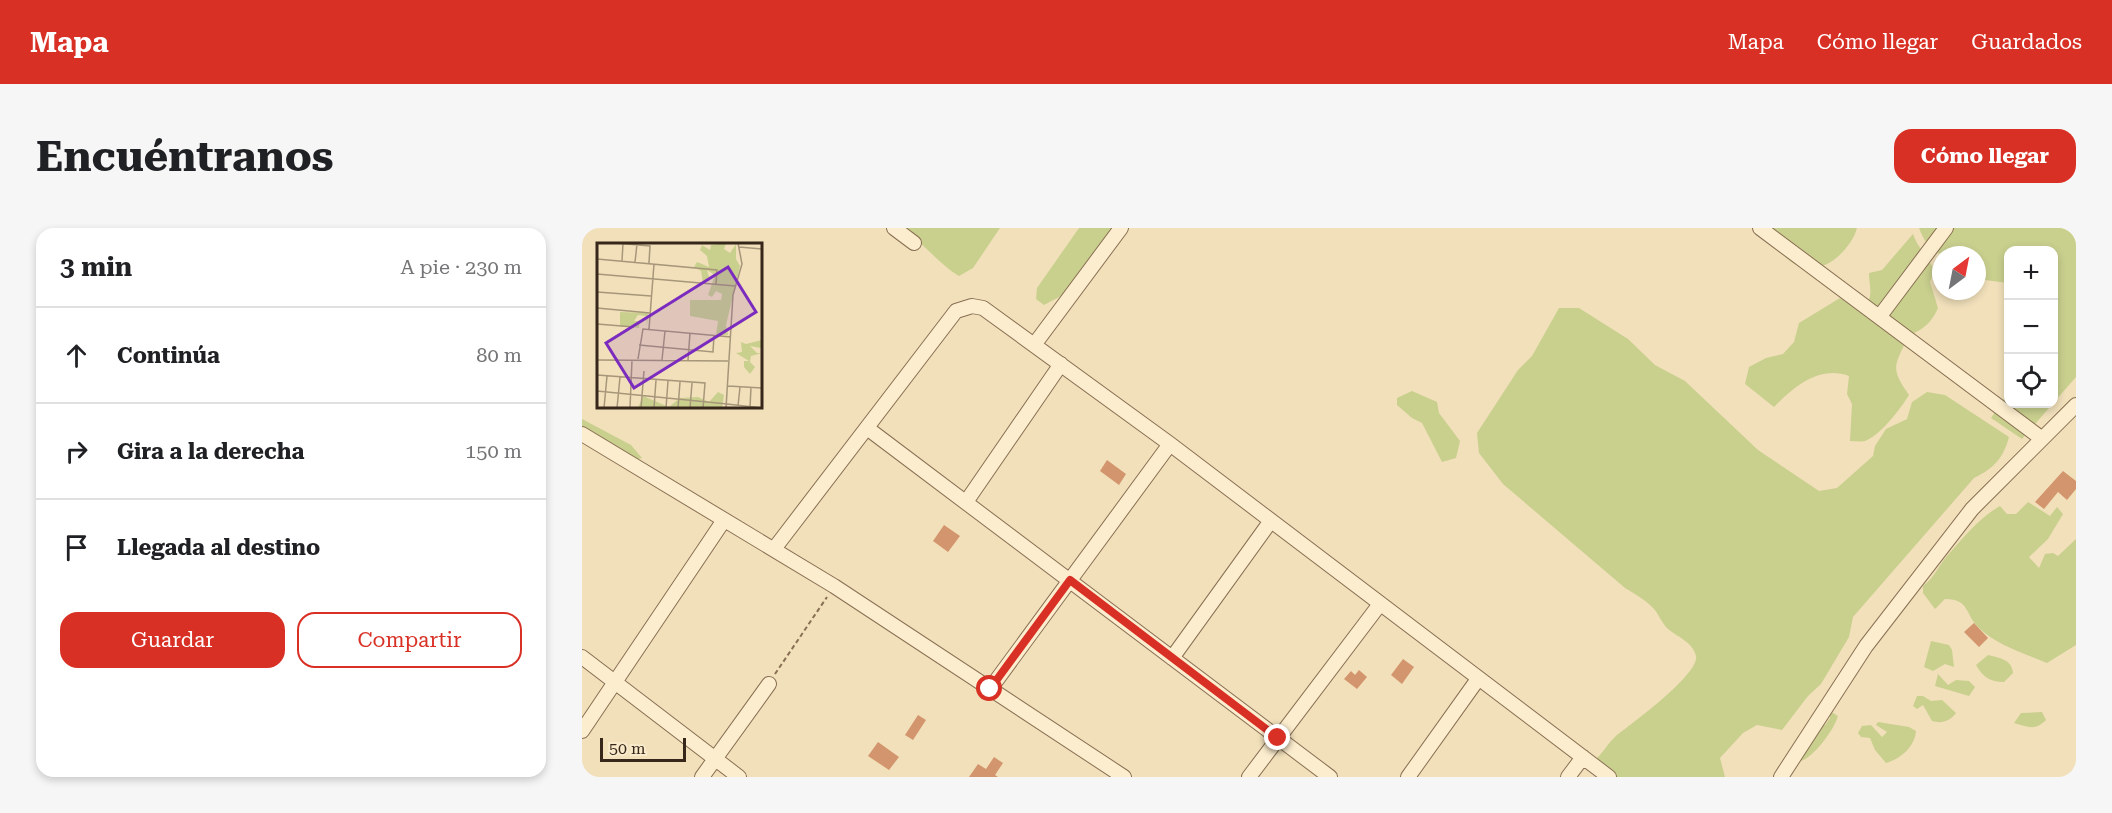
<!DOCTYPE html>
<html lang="es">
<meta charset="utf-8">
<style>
body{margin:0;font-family:"Roboto Serif",serif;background:#f6f6f6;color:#202124}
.controls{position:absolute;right:18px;top:18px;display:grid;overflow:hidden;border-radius:12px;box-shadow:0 3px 9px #0003}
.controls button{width:54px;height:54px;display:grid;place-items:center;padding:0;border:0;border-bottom:2px solid #e0e0e0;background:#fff;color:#202124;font:30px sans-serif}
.compass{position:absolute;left:1350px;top:18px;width:54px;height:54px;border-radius:50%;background:#fff;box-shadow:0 3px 9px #0003;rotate:32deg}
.scale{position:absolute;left:18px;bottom:15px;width:86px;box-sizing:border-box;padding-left:6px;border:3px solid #37271a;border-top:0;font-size:16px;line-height:21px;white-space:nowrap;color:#37271a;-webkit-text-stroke:4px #f8eacb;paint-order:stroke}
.stop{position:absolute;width:18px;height:18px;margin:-14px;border:4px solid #d93025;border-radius:50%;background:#fff}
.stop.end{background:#d93025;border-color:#fff;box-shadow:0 2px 6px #0008}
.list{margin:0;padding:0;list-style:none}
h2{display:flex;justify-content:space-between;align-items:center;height:78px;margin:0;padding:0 24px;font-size:26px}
h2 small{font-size:20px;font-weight:400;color:#757577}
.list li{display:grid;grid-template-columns:39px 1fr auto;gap:18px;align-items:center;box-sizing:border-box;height:96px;padding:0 24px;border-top:2px solid #e0e0e0}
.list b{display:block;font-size:22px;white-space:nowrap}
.list em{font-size:20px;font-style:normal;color:#757577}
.actions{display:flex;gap:12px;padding:18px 24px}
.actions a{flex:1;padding:14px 0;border:2px solid #d93025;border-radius:18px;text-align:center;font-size:21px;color:#d93025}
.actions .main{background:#d93025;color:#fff}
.icon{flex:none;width:33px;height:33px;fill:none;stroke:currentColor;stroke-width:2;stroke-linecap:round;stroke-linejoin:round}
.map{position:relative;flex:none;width:1494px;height:549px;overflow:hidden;border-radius:18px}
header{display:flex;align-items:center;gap:36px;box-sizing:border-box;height:84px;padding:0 30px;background:#d93025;color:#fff}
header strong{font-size:28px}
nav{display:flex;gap:33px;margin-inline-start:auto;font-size:21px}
.intro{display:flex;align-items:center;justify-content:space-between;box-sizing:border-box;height:144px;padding:0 36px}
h1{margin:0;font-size:42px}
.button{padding:15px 27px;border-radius:18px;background:#d93025;color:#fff;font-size:21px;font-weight:700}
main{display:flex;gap:36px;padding:0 36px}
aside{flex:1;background:#fff;border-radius:18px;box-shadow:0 3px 9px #0003}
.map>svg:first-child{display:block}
</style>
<header>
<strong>Mapa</strong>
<nav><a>Mapa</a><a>Cómo llegar</a><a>Guardados</a></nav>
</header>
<div class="intro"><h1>Encuéntranos</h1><a class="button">Cómo llegar</a></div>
<main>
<aside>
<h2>3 min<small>A pie · 230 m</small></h2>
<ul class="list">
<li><svg class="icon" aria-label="ahead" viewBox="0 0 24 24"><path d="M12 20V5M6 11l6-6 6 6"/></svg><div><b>Continúa</b></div><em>80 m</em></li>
<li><svg class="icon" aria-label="right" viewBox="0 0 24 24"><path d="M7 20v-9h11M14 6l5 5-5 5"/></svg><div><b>Gira a la derecha</b></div><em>150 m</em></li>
<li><svg class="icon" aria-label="arrive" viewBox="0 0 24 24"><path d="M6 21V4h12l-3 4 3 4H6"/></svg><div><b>Llegada al destino</b></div></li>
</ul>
<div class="actions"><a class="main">Guardar</a><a>Compartir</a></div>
</aside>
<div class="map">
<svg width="1494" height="549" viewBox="0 0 1494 549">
<rect width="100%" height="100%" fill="#f1e0ba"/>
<path fill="#c9d08e" d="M318,0h100l-27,40 -14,8c-22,-13 -36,-35 -59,-48z
M497,0h34l-50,67 -19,10 -8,-6 1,-11z
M1191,0h84c-5,19 -29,44 -51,40 -15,-2 -29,-18 -35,-29z
M1337,0h157v149l-54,62 -31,-21 17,-25v11h46v-154h-46v33l-31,-4v-24c-32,0 -45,6 -58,-27z
M1331,6c5,15 16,22 21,37l-4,11 8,26c-6,14 -15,22 -29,27 -14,31 -20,31 0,60 -8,13 -29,41 -44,46 -4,1 -10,0 -15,0l2,-37 -5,-10 2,-18c-30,-11 -55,11 -75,31l-29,-23 4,-17 17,-9 17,-4 11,-12 5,-19 41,-25 19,10c17,-8 10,-19 10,-35l13,-3z
M977,80h20l49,31 27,26 30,16 73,69 61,41 18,-3 36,-32 2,-10 11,-17 21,-10 5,-17 15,-10 18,3 64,42c-6,22 -15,31 -35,41l-121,139 -4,20 -28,47 -13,12 -26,34 -25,-5 -14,8 -23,25 5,19h-110l-20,-17c8,-7 13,-17 21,-24 14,-11 84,-62 80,-80 -3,-14 -19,-19 -29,-28 -5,-5 -8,-13 -13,-19 -8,-9 -19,-15 -29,-21l-122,-104 -24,-31 -2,-20 41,-63 14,-14z
M830,163l25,11 2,11 21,28 -4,17 -14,4 -20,-39 -10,-5 -15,-13v-7z
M0,191l49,26 11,13 -8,2 -52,-27z
M1446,274l22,14 7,-9 6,7 -15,25 -19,18 10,11 6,-14 8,-1 5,3 18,-17v106l-29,18c-24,-10 -50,-18 -68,-35 -14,-13 -9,-29 -34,-29l-10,10 -12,-16v-7c12,-9 15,-20 24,-30 16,-18 32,-38 53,-50l7,8h9z
M1349,413l18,4 3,5 2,17 -9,-3 -12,7 -9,-4z
M1406,427c11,3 24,4 25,18l-9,9c-14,0 -21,-5 -28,-17z
M1356,446l10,11 8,-5 13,1 6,6 -6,9 -34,-10z
M1335,468h6l8,5 11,-1 14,13c-6,8 -14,11 -24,8l-9,-16 -6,4 -4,-3z
M1248,483l8,5c-4,14 -24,41 -37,45l-5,-3 20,-34 9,1 5,-7z
M1460,484l4,8c-11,11 -18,7 -32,3l7,-10z
M1296,494l31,5 7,4c-1,15 -15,28 -30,32l-11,-13 -5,-12 -9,-1 -3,-4 4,-7 9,-1 11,12 5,-5 -11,-7z"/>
<path fill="#d3956d" d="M525,232l19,14 -7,11 -19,-14z
M1481,243l13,10v8l-9,11 -9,-8 -14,17 -9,-7z
M362,297l16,11 -12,16 -15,-11z
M1392,395l14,15 -9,9 -15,-15z
M821,431l11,8 -12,17 -11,-9z
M777,442l8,7 -10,12 -13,-10 7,-8 4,4z
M336,487l8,5 -13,20 -8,-5z
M296,514l21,15 -10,13 -21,-14z
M412,529l9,6 -8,12 3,2h-29l9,-13 8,5z"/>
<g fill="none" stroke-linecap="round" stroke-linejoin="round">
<g stroke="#896f53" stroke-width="16">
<path id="street" d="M312,0l20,15
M1178,0l281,210
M1298,88l66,-88
M452,117l87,-117
M285,200l463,349
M0,206l252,152 290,191
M384,274l95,-138
M192,321l182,-238 16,-5 11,2 187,136 439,333
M0,429l157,120
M590,430l98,-136
M408,461l180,-245
M0,503l142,-211
M120,549l67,-93
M667,549l131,-173
M826,549l70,-98
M986,549l15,-20
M1199,549l85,-131 106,-137 104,-104"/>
</g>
<path stroke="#896f53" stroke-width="2" stroke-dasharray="4.5 3" stroke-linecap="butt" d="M193,446l52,-77"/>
<use href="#street" stroke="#fcedce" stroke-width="14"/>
</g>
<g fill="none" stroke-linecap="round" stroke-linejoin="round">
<path stroke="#d93025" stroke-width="8" d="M408,461l80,-109 208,158"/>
</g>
<g transform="translate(15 15)">
<rect width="165" height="165" fill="#f1e0ba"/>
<path d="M129,0l-2,6 6,4 6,-9v15l4,7 -14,59 2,10h-12l2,-14 -28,-5v-16h31l1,-6 -6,-3 -4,6 -4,-2 7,-20 -8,-5 3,10 -7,3 -2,-12 -7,-4 3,-5 12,5 -2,-11 -7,-6 2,-5 8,5 1,-5zM23,69l28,1 -1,13 -1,-10 -8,-1 -4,6h6l-1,7 -19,-2zM165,97l-1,8 -11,-2 7,7h5l-11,3 -1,6 5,5 -5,7 -6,-7v-6h5l-13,-8 6,-1 -1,-10 5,2zM121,149l6,3 -2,13h-84l5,-12 26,11 11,-9 18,-1 11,5z" fill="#c9d08e"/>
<path fill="none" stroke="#a7967a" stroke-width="1.5" d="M19,0l34,3 -1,17M142,4l23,2M0,16l120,11 -1,14M25,18l1,-18M38,19l2,-18M0,31l138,12M0,49l54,4M0,65l53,5M0,81l37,3M52,86l5,-65M42,102l74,7 1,-17M41,116l5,-30 88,8M0,117l131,1M65,117l3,-29M91,117l2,-27M0,132l108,8 -2,25M131,143l34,2M0,148l130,13M130,161l35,4M141,163l2,-19M7,165l3,-32M20,165l3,-31M33,165l2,-48M44,165l3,-37M57,165l2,-28M69,165l2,-27M81,165l2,-26M93,165l2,-25M129,165l7,-113 9,-31 -4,-21M153,165l1,-21"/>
<path fill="#7b2cbf" fill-opacity="0.15" stroke="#7b2cbf" stroke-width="3" d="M131,24l28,45 -122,76 -28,-45z"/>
<rect width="165" height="165" fill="none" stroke="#37271a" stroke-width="3"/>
</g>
</svg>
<div class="controls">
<button>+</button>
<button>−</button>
<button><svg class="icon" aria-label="locate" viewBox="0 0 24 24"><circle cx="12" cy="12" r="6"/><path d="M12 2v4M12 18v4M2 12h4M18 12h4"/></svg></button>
</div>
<svg class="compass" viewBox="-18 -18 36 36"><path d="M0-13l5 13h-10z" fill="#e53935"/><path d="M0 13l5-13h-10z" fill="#757577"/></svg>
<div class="scale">50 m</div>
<div class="stop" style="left:408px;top:461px"></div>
<div class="stop end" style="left:696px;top:510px"></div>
</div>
</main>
